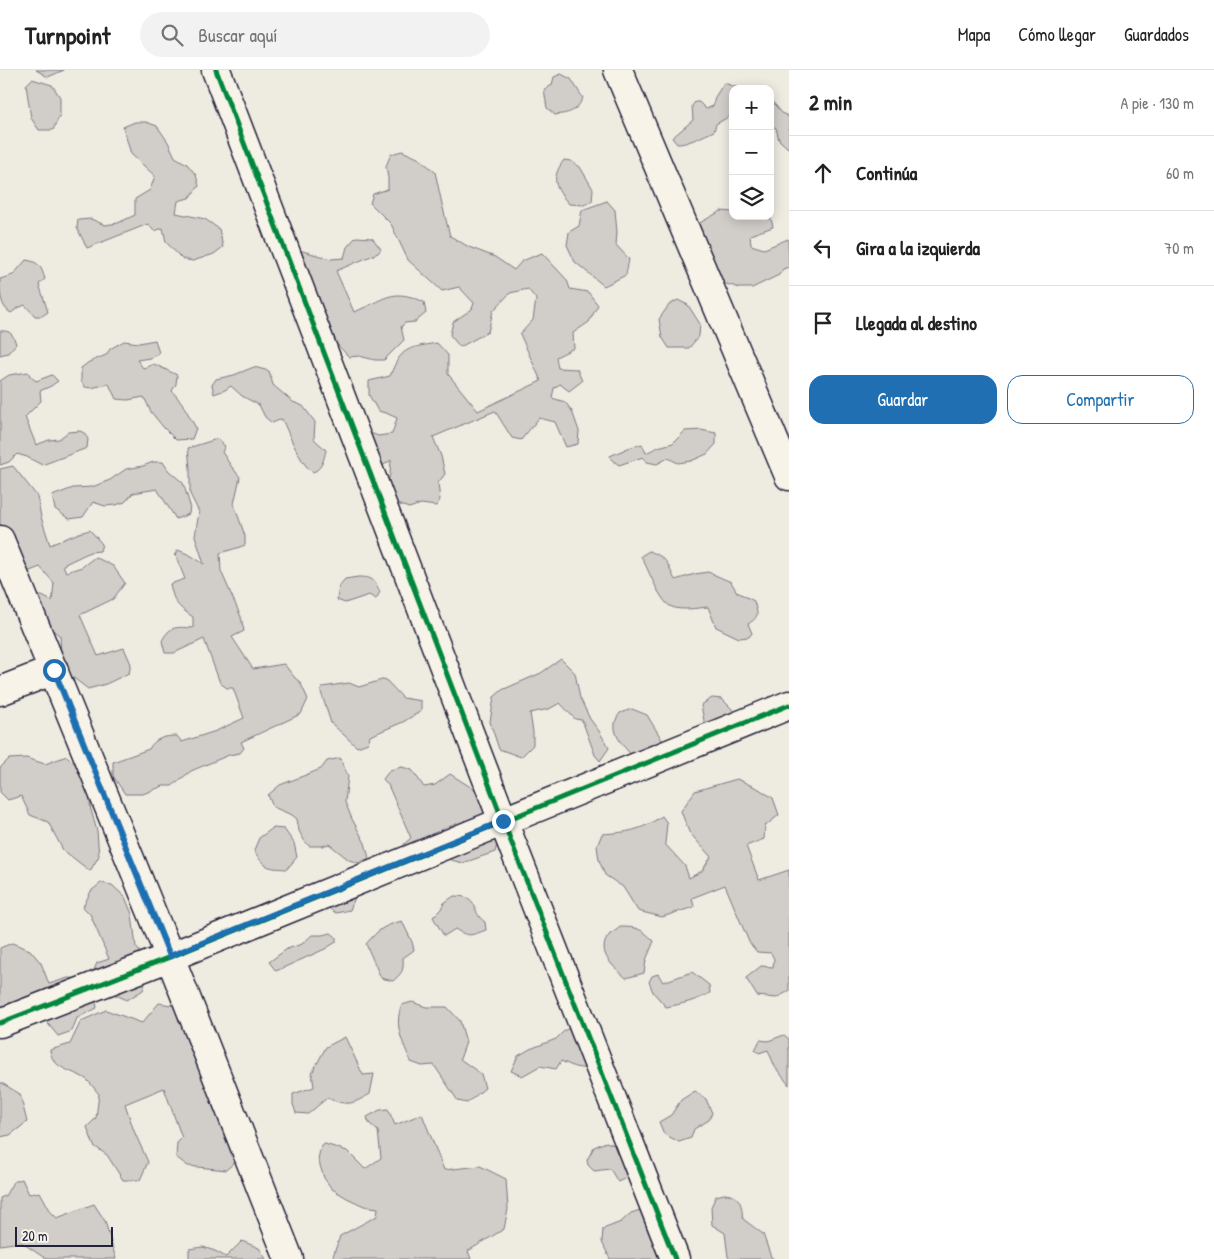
<!DOCTYPE html>
<html lang="es">
<meta charset="utf-8">
<style>
body{margin:0;font-family:"Patrick Hand",sans-serif;background:#f2f2f2;color:#222}
.controls{position:absolute;right:15px;top:15px;display:grid;overflow:hidden;border-radius:10px;box-shadow:0 2px 12px #0003}
.controls button{width:45px;height:45px;display:grid;place-items:center;padding:0;border:0;border-bottom:1px solid #e0e0e0;background:#fff;color:#222;font:25px sans-serif}
.scale{position:absolute;left:15px;bottom:12px;width:98px;box-sizing:border-box;padding-left:5px;border:2px solid #22223b;border-top:0;font-size:14px;line-height:18px;white-space:nowrap;color:#22223b;-webkit-text-stroke:4px #f7f3e8;paint-order:stroke}
.stop{position:absolute;width:15px;height:15px;margin:-11px;border:4px solid #1f6fb2;border-radius:50%;background:#fff}
.stop.end{background:#1f6fb2;border-color:#fff;box-shadow:0 1px 5px #0008}
.list{margin:0;padding:0;list-style:none}
h2{display:flex;justify-content:space-between;align-items:center;height:65px;margin:0;padding:0 20px;font-size:21px}
h2 small{font-size:16px;font-weight:400;color:#767676}
.list li{display:grid;grid-template-columns:32px 1fr auto;gap:15px;align-items:center;box-sizing:border-box;height:75px;padding:0 20px;border-top:1px solid #e0e0e0}
.list b{display:block;font-size:19px;white-space:nowrap}
.list em{font-size:16px;font-style:normal;color:#767676}
.actions{display:flex;gap:10px;padding:15px 20px}
.actions a{flex:1;padding:11px 0;border:1px solid #1f6fb2;border-radius:15px;text-align:center;font-size:18px;color:#1f6fb2}
.actions .main{background:#1f6fb2;color:#fff}
.icon{flex:none;width:28px;height:28px;fill:none;stroke:currentColor;stroke-width:2;stroke-linecap:round;stroke-linejoin:round}
.map{position:relative;flex:none;width:789px;height:1189px;overflow:hidden}
header{display:flex;align-items:center;gap:30px;box-sizing:border-box;height:70px;padding:0 25px;background:#fff;border-bottom:1px solid #e0e0e0}
header strong{font-size:24px}
nav{display:flex;gap:28px;margin-inline-start:auto;font-size:18px}
.search{width:350px;height:45px;background:#f2f2f2;display:flex;align-items:center;gap:12px;box-sizing:border-box;padding:0 18px;border-radius:28px;color:#767676;font-size:19px}
main{display:flex}
aside{flex:1;background:#fff}
.map>svg:first-child{display:block}
</style>
<header>
<strong>Turnpoint</strong>
<div class="search"><svg class="icon" aria-label="search" viewBox="0 0 24 24"><circle cx="10" cy="10" r="6"/><path d="M15 15l6 6"/></svg>Buscar aquí</div>
<nav><a>Mapa</a><a>Cómo llegar</a><a>Guardados</a></nav>
</header>
<main>
<div class="map">
<svg width="789" height="1189" viewBox="0 0 789 1189">
<rect width="100%" height="100%" fill="#eeebe1"/>
<filter id="ink" filterUnits="userSpaceOnUse"><feTurbulence type="fractalNoise" baseFrequency=".02" numOctaves="2"/><feDisplacementMap in="SourceGraphic" scale="10" xChannelSelector="R" yChannelSelector="G"/><feConvolveMatrix kernelMatrix="1 2 1 2 8 2 1 2 1" color-interpolation-filters="sRGB"/></filter>
<g filter="url(#ink)">
<path fill="#d1cdc9" stroke="#7a7882" d="M36,0h28l-16,7z
M561,4l10,5 12,19c-7,14 -13,15 -28,17l-8,-7 -3,-18 8,-5 2,-8z
M32,9l20,6 8,12v18l-7,15h-14l-8,-12 -5,-33z
M724,13l15,5 -6,1v29l-3,-2 -14,8 -2,7c-9,4 -28,14 -37,13l-5,-6 21,-18 -1,-14 3,-4h4l7,7 7,-3 2,-9z
M770,29l12,14 7,4v31h-1l-9,-8 -3,-12 -6,-3z
M135,52h11l11,4 11,16 7,15 12,7 9,11 3,11 -10,12 -11,3 -2,12 29,6 14,10 4,18 -9,7 -21,7 -11,-2 -16,-17 -3,-14 -9,3 -6,-7 -61,24 -10,-20 1,-8 13,-1 14,6 13,-2 17,-8v-16l15,-9 5,-14 -24,-22 -7,-24 -1,-3z
M402,81l18,8 15,13 7,32 8,32 19,11 26,10 19,13 8,-9 20,-8 25,27 3,9 18,3 10,13 -9,17 -16,11 1,15 -18,9 2,11 19,1 5,12 -13,10 -9,-7 -6,4 -2,10 13,4 7,9 7,20 -1,13 -12,3 -11,-25 -16,-4 -18,22 -9,-2 -17,-27 -62,26 8,19 4,18 -7,9 2,17 -4,6 -15,-2 -12,4 -15,-5 -8,-14 4,-15 1,-14 -10,7 -18,-37 15,6 14,-2 5,-16 -11,-5 -8,-2 -9,-16v-14l21,-5c11,-29 18,-28 47,-33l11,12v19l30,37 63,-30 -21,-47 13,-14 3,-21 -8,-10 -18,4 -17,18 -5,21 -28,15 -10,-12 3,-13 19,-13 2,-6 -15,-16 -17,4 -34,-31 -17,-36 -21,-21 3,-9 15,-5v-11l-2,-12 5,-12z
M564,90l7,1 9,6 13,22 -1,12 -8,4 -15,-1c-14,-16 -19,-25 -5,-44z
M607,131l8,9 2,22 -1,13 13,14 -3,16 -22,11 -29,-24 -8,-17 2,-13 10,-6 3,-16z
M721,141l12,1v4h37v-1l3,12 -23,8 1,10 13,4 24,-10 1,28 -6,2 -4,6 -27,13h-12l-17,-5 -13,-15 -14,-43z
M356,167l16,1 9,11 -3,4 -42,18 18,41c29,-11 37,-26 70,-10l2,11 -11,9 -10,1 -4,4 3,13 -20,20h-9l-16,-4 -10,1 -14,-15 -10,-4 -26,-88 32,9 13,-1 3,-11z
M26,190c13,2 15,6 19,19l-6,5 9,28 -6,4h-7l-10,-11 -7,3 -7,5c-11,-6 -11,-20 -11,-34l13,-4z
M678,230l10,5 12,19 -1,12 -10,12h-20l-7,-11 -3,-18 10,-14z
M0,261c11,-1 13,4 16,13l-8,9 -8,2z
M155,270l4,13 -9,5 -13,2 6,8 11,-4 23,11 -1,9 -4,7 10,12 14,25 -4,11 -16,1 -12,-12 -13,-16 -7,-15 -16,3 -12,-1 -7,-15 -18,4 -6,-1 -4,-6v-13l8,-6 17,-7 4,-6 14,-8 15,2z
M254,297l15,4 4,14 20,17 10,4 12,16 -1,17 12,11c-2,9 -4,19 -13,22 -12,-6 -25,-40 -31,-53l-10,4 -7,-6 -6,-12 -17,-9 -11,-10 -6,4 -11,4 -2,-9 4,-6 18,-4z
M28,302l3,5 5,4 16,-6 6,6 -7,5 -11,5 1,10 -16,16 11,28 13,-5 10,-1 9,-7 12,-1 4,2 4,6 -1,9 -45,17 -15,-8 -10,-3 -8,8 -9,3v-84l9,-6z
M701,360l15,3v11l-9,10 -16,7 -13,2 -10,-5 -11,6 -10,-2 -4,-5 -24,8 -8,-6 -1,-3 18,-8 14,-4 4,9 12,-6 15,-4 12,-12z
M217,369l8,7 -3,6 9,14 9,11 -6,27 11,32v9l-8,3 -17,5 1,18 20,46 3,14 -12,6 21,32 31,-5 11,14 5,4 8,17 -7,15 -60,28 3,6 -4,5 -11,2 -38,16 -19,15h-9l-20,8h-18l-12,-18v-14l36,-13c6,-11 16,-13 28,-13l5,6 34,-11 28,-13 -11,-30h-6l-7,-5 -16,-44 -30,14h-9l-3,-12c8,-16 15,-14 31,-13v-11c-16,-11 -19,-14 -23,-33l15,-5 -10,-25 3,-4 12,5 14,9 -9,-28 4,-24 -9,-18v-26l-2,-20z
M153,392h10l5,8 15,13 7,22 -1,9 -13,5 -19,-30 -24,4 -8,9 -9,3 -11,1 -12,-4 -10,15 -14,2 -14,-10 -3,-13 21,-8 19,-1 18,-7 16,-11 17,-3z
M13,396l24,30 4,21 9,28 29,-12 11,-3 12,14 -2,7 -10,1 -27,13 3,7 16,-5 13,-10 18,9 12,17 -12,16 -33,16 18,41 26,-8 7,16 -2,9 -23,11 -18,5 -17,-13 -10,-21 -1,-19 -11,-9 -18,-31h11l10,5 2,-18 -14,-16 -15,6 -25,-18v-86z
M649,481c19,7 18,12 26,29l20,-6 13,-2 23,10 6,10 17,9c3,12 7,15 -6,23l4,9 -3,4 -10,1 -23,-11 -8,-20c-10,1 -27,4 -36,0 -12,-4 -24,-39 -31,-51z
M358,507c14,0 16,2 22,15l-4,7 -7,-4 -24,8 -8,-3 2,-14 6,-7z
M561,589l14,14 5,25 10,21 9,12 10,17 -9,13 -5,-6 -13,-35 -7,-1 -15,-16 -11,6 -19,4 3,19v13l-12,12 -22,-8 -9,-27 4,-25 8,-7 39,-17z
M385,609l18,19 18,3v10l-18,11 -33,14 -2,7 -11,4 -26,-24 -10,-31 1,-5 27,-4 10,4z
M712,628l10,1 10,10 8,15 -35,2 -4,-21z
M632,639l15,6 20,33 -24,18c-10,-10 -30,-26 -28,-42 0,-4 3,-8 5,-11z
M67,686l19,19 5,35 6,21 2,25 -9,15 -27,-21 -15,-28 -18,-7 -9,-19 -13,4 -8,-8v-24l9,-9 17,-1 19,6z
M340,688l8,18 -3,26 7,17 13,24 4,15 -10,5 -10,-3 -20,-16 -7,2h-13l-5,-6 -5,-9 -2,-12 -5,-4 -19,-8 -5,-12 12,-10 41,-16 6,-8z
M402,697l10,3 12,17 11,-2 15,-11 27,17 14,20 9,21 -5,20 -32,11 -57,-14 -2,-5 7,-6 -23,-53 -5,-6 7,-9z
M737,709l22,10 14,9 6,17 -14,11 -1,13 -18,7 13,34 30,-10v121l-13,7 -19,-2 -11,-18 15,-12 12,1 1,-8 -3,-6 -14,-1 -8,-10 -24,-57 -33,13 2,9 -32,10 -24,-6 -15,-24 -18,-12 -6,-15 -2,-14 5,-12c26,-2 38,-3 60,-18l5,7 -2,21 20,22 4,12 13,-7 9,-14 -22,-25 -8,-21 14,-20z
M273,758l11,1 10,14 3,14 -10,12c-20,-1 -23,-1 -33,-19l5,-12z
M101,813l11,2 13,12 7,17 4,33 10,12 4,9 -7,22 -16,10 -27,-12 -6,3 3,17 -20,10 -5,13 -14,5 -18,-22 -40,-2v-64l12,-5 18,7 11,13 8,21 19,-6 22,1 7,-16 12,-4 -19,-45 -7,-7 8,-16z
M357,822l-7,18 -14,3 -18,-12z
M454,826c28,0 15,15 31,26l1,8c-14,5 -17,8 -31,-1l-11,7 -11,-19 8,-8 3,-6z
M402,851l10,21 2,8 -11,8c1,13 -1,15 -10,23l-12,-3 -15,-34c13,-15 17,-18 36,-23z
M620,857c19,0 21,2 34,14l-8,19 -2,13 -18,5c-12,-11 -32,-26 -16,-44 3,-2 7,-4 10,-7z
M331,863l5,4v5l-11,7 -49,22 -7,-9 18,-13 15,-5 10,-9h10z
M692,902l17,13 1,8c-14,8 -28,11 -44,14l-13,-15 -4,-10 3,-6 6,-2 5,8z
M412,932l14,5h21l13,14 6,21 -6,17 21,15 4,14 -18,15 -9,-2 -24,-36 -12,1 -11,-4c-8,-20 -18,-36 -9,-57z
M159,933l30,5 54,147 -17,15 -38,-4 -12,-9 1,-14 5,-5 -18,-50 -39,16 9,27 14,31 -8,18h-17l-16,-25 -13,-9 -7,-19 9,-9 3,-24c-4,-4 -8,-11 -13,-15 -14,-9 -34,-10 -36,-29l20,-6 11,-23 25,-11 36,13z
M567,959l15,2 5,38 -12,-2 -14,-6 -5,8 -16,-3 -18,10 -11,-5 7,-15 12,-7 26,-10 6,-6z
M784,965l5,4v46l-14,-18 -7,-17 -9,3 -4,-3 5,-10 8,1z
M345,967l18,38 11,-1 -4,20c-19,11 -22,12 -43,4l-19,16 -12,-1 -3,-9v-10l21,-7 -2,-14 14,-26z
M0,1012l20,12 7,28 -17,13 -10,2z
M695,1021l11,8 6,14 -3,7 -15,9 -3,9 -12,4 -15,-8 -5,-12 12,-7 10,-15z
M388,1039l7,16 27,-11 22,56 36,-4 26,13 2,30 -4,20 -36,22 3,8h-139l8,-23 37,-20 1,-8 -14,-2 -17,-8 -15,-9 -8,-11 -6,-19 3,-13 4,-2 22,7 18,18 16,-11 -3,-27 -9,-8 -2,-6 13,-7z
M606,1072l14,5 10,29 -12,6 -8,-13 -16,2 -6,-6 -1,-5 7,-13z
M22,1109l7,15 11,-2 11,20 6,6 37,-14 11,17 11,38h-70l-25,-17 -21,3v-47l5,-2 8,-14z
M724,1124c18,1 17,11 19,25l20,15 8,23 3,2h-44l-2,-2 -3,-24 -13,-8 -1,-18 5,-11z
M643,1139l33,50h-66l-8,-17 1,-13 18,-7 10,-9z
M242,1171l17,7 7,11h-77v-10l14,-2 12,4 11,6z"/>
<g fill="none" stroke-linecap="round" stroke-linejoin="round">
<g stroke="#22223b" stroke-width="31">
<path id="minor" d="M216,0l287,751 172,438
M618,0l171,406
M0,470l170,417 119,302
M0,621l54,-21
M0,953l170,-66 619,-252"/>
</g>
<use href="#minor" stroke="#f7f3e8" stroke-width="28"/>
<g stroke="#f7f3e8" stroke-width="8">
<path id="cycleway" d="M216,0l287,751 172,438
M0,953l170,-66 619,-252"/>
</g>
<use href="#cycleway" stroke="#00873e" stroke-width="5"/>
</g>
</g>
<g fill="none" stroke-linecap="round" stroke-linejoin="round" filter="url(#ink)">
<path stroke="#1f6fb2" stroke-width="6" d="M54,600l116,286 333,-135"/>
</g>
</svg>
<div class="controls">
<button>+</button>
<button>−</button>
<button><svg class="icon" aria-label="layers" viewBox="0 0 24 24"><path d="M12 4l9 5-9 5-9-5zM3 14l9 5 9-5"/></svg></button>
</div>
<div class="scale">20 m</div>
<div class="stop" style="left:54px;top:600px"></div>
<div class="stop end" style="left:503px;top:751px"></div>
</div>
<aside>
<h2>2 min<small>A pie · 130 m</small></h2>
<ul class="list">
<li><svg class="icon" aria-label="ahead" viewBox="0 0 24 24"><path d="M12 20V5M6 11l6-6 6 6"/></svg><div><b>Continúa</b></div><em>60 m</em></li>
<li><svg class="icon" aria-label="left" viewBox="0 0 24 24"><path d="M17 20v-9H6M10 6l-5 5 5 5"/></svg><div><b>Gira a la izquierda</b></div><em>70 m</em></li>
<li><svg class="icon" aria-label="arrive" viewBox="0 0 24 24"><path d="M6 21V4h12l-3 4 3 4H6"/></svg><div><b>Llegada al destino</b></div></li>
</ul>
<div class="actions"><a class="main">Guardar</a><a>Compartir</a></div>
</aside>
</main>
